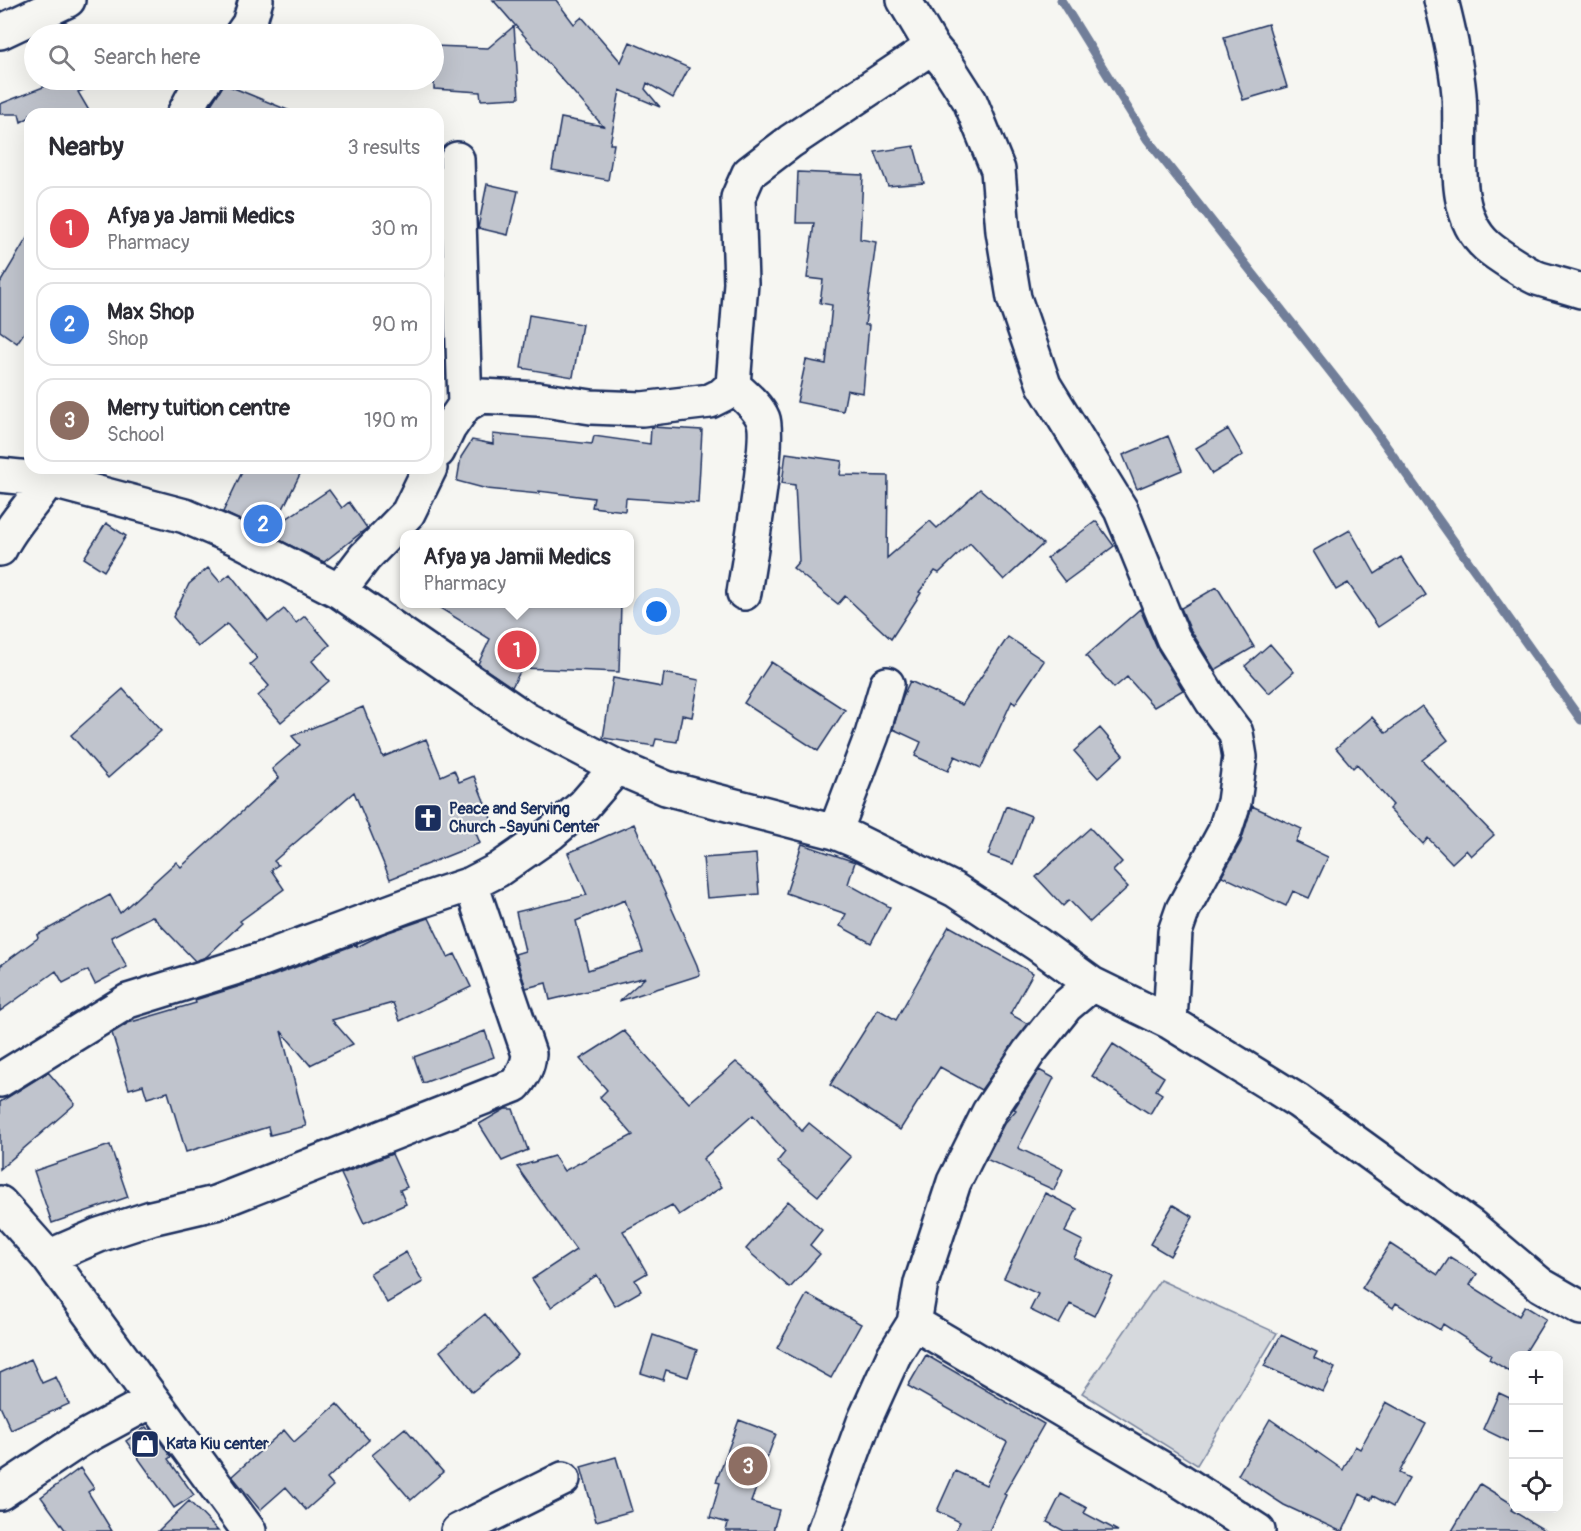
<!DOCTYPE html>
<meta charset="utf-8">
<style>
body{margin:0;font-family:Pangolin,sans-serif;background:#f7f7f7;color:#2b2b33}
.controls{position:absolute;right:18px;bottom:18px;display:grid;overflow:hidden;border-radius:12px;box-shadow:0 6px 24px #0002}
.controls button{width:54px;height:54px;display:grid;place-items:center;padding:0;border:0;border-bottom:2px solid #e1e1e2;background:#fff;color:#2b2b33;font:30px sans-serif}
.you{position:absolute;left:657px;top:612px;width:21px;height:21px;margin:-15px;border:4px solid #fff;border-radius:50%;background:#1a73e8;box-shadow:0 0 0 9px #1a73e833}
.badge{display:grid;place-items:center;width:39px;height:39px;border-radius:50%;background:#7c3aed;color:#fff;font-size:20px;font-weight:700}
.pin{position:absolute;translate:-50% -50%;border:3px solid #fff;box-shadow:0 2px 6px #0006}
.popup{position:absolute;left:400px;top:530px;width:234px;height:78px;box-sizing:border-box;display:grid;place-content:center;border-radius:12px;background:#fff;filter:drop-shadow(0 2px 4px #0005);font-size:20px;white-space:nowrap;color:#7c7c81}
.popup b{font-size:22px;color:#2b2b33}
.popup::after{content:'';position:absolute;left:50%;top:100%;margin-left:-12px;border:12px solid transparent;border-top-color:#fff}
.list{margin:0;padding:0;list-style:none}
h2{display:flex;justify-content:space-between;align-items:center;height:78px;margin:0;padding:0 24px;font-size:26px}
h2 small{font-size:20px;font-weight:400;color:#7c7c81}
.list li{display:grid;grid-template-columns:39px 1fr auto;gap:18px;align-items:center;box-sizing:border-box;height:84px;margin:0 12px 12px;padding:0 12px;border:2px solid #e1e1e2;border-radius:18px}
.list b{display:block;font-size:22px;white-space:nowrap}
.list p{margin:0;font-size:20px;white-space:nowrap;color:#7c7c81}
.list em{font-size:20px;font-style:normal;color:#7c7c81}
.icon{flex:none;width:33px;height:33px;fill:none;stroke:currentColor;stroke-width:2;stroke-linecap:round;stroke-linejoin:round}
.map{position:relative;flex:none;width:1581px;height:1531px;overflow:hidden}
.search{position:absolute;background:#fff;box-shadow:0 6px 24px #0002;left:24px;top:24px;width:420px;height:66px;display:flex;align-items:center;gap:15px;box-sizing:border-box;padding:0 21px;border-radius:33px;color:#7c7c81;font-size:22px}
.panel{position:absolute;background:#fff;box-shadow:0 6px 24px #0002;left:24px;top:108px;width:420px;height:366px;border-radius:18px}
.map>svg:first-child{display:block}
</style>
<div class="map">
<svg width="1581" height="1531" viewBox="0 0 1581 1531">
<rect width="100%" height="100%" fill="#f6f6f2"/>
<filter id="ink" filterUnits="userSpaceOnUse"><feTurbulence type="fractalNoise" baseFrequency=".0167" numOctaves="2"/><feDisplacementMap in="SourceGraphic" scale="12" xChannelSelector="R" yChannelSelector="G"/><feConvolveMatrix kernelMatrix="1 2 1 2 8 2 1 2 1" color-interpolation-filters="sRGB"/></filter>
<g filter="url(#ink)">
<path fill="#d6d9dd" stroke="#78849e" stroke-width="1.5" d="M1160,1280l117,53 -80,132 -115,-72z"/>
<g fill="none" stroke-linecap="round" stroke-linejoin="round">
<path stroke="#717e99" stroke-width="9" d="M1061,0l86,139 215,273 219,308"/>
</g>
<path fill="#c0c4cd" stroke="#1b2f5e" stroke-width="1.5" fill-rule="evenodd" d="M493,0h63l18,24 8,-7 39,45 9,-20 59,26 -16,30 -26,-15 -2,6 15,18 -40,-17 -10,54h4l-6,36 -56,-10 9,-52 42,8z
M1268,24l19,63 -44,13 -19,-63z
M514,26l5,72 -38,2 -1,-8 -46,-3v-43l54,2z
M61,80h20l5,9 -8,3 13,22h-61v3l-9,5 -2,-8h-19v-10z
M224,84l71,29v1h-90z
M914,146l10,37 -36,3 -13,-34z
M798,172l65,3 -3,64 16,3 -11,83h4l-6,68 -16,-3 -4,21 -46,-9 9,-42 20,4 6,-59 -12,-2 3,-23 -16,-2 7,-55h-18z
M487,184l31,7 -10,44 -30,-7z
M30,233v91l-13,19 -17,-12v-48z
M529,315l53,9 -9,53 -52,-9z
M651,427l51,3 -4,73 -72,-5 -1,13 -33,-4 2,-9 -55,-7v3l-52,-5 -30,-8 4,-24 11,-17 21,4v-10l99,10 2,-8 56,8z
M1228,429l15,26 -31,19 -16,-26z
M1168,436l14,34 -45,19 -14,-34z
M786,453l56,8 -2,14 48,1 -1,82 43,-37 7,7 43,-39 63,55 -39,36 -34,-37 -31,30 -4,-2 -16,21 2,1 -30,46 -46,-43 -7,8 -45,-36 6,-7 -4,-76 -13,-2z
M244,468h59l-29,59 55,-37 13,18 7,-6 18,26 -43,34 -101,-50z
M1096,521l18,25 -49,36 -18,-24z
M106,523l20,13 -22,35 -20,-13z
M1350,530l25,44 26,-17 25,38 -48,32 -30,-44 -12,7 -23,-39z
M208,568l12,14 10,-8 38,48 16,-13 12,14 9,-7 25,29 -18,16 17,20 -48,41 -23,-26 11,-10 -19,-22 7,-6 -30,-34 -29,23 -25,-30 16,-33z
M1217,587l37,60 -39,23 -25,-41 -9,-21z
M432,603h189l-2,69 -97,-4 -10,19 -34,-23 12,-25z
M1140,609l17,39 26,42 -29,17 -27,-30 -13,11 -28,-32z
M1008,637l36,24 -29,43 -3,-3 -31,67 -26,-12 -7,15 -33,-15 6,-14 -28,-13 10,-33 7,-15 52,24z
M1270,644l24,28 -25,21 -24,-27z
M771,662l74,48 -27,41 -74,-48z
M664,673l35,7 -7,37 -10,-2 -5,27 -21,-3 -2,7 -51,-8 10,-60 49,9z
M123,689l38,42 -53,47 -37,-43z
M1422,706l26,34 -26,20 72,75 -23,21 -5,-6 -14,13 -24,-25 -5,6 -34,-35 4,-4 -36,-41 -4,4 -17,-20 36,-31 14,16z
M363,707l20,50 43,-18 15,37 13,-6 5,12 15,-6 18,45 -18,7 6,15 -90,36 -36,-87 -80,69 4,4 -7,5 13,19 -44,32 2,2 -36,34 -11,4 -43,-45 -41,21 16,30 -32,17 -7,-14 -25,13 -7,-12 -56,40v-45l38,-28 -1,-3 73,-40 10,18 56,-51 5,5 98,-89 -7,-9 28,-24 -8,-9z
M1100,728l23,27 -25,23 -24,-27z
M1006,806l25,10 -18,48 -25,-9z
M1252,806l50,23 -6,13 32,15 -19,41 -16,-7 -7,15 -64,-30 19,-34z
M634,824l63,141 3,10 -81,26 27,-24 -96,23 -4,-17 -20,5 -11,-34 10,-3 -9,-39 71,-17 -19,-42zM625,900l18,52 -55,18 -12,-49z
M1090,828l32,34 -9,9 15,16 -38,35 -21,-22 -6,6 -27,-29z
M802,844l53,18 -7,22 42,23 -19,36 -31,-17 6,-12 -60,-21z
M756,854l3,40 -52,4 -4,-40z
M429,918l19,39 7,-3 16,33 -71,34 -7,-18 -61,17 21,24 -43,21 -29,-34 25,95 -36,9 -2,-8 -82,25 -18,-60 -21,6 -4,-13 -14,4 -17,-56 16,-10 68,-20 -1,-3 72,-22 90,-34v3l26,-13z
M949,926l84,47 -23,41 18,10 -47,66 -41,-23 -40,63 -70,-45 48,-76 18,11z
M485,1031l9,26 -71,26 -9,-26z
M624,1031l65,72 47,-41 23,19 43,50 7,-8 42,34 -33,39 -41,-34 8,-10 -32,-37 -50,44 19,28 -43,28 -7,-10 -49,26 24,42 -12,7 6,11 -26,15 -18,-31 -46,32 -19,-28 44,-29 -59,-83 37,-11 10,15 69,-36 -33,-38 7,-7 -27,-31z
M1113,1044l51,33 -8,13 6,4 -12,20 -58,-38z
M1039,1070l15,8 -36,70 45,21 -9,21 -68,-31 18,-35 12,-14 -2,-1z
M48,1072l27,32 -75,65v-67z
M505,1109h8l15,41 -26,11 -23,-37z
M110,1145l18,52 -76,26 -18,-52z
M392,1154l15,33 -7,3 6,14 -42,19 -23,-49z
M1045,1193l32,16 -12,23 18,9 -9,17 39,19 -19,39 -24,-12 -11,20 -29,-14 8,-16 -34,-16z
M788,1201l34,29 -12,15 10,9 -30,34 -44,-39z
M1173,1205l20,12 -23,39 -20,-12z
M1390,1244l48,31 12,-18 27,17 -7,11 49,31 6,-10 21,13 -23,37h-9l-2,17 -23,-14 2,-4 -48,-31 -3,6 -44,-27 -3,5 -31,-20z
M406,1252l17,30 -36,21 -17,-30z
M807,1294l54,30 -30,54 -54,-30z
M485,1314l33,41 -46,37 -32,-41z
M653,1335l44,15 -9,27 -22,-7 -3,10 -22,-7z
M1281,1335l36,17 -3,6 21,10 -12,24 -59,-26z
M926,1355l118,69 -40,70 2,1 -17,36h-34l5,-9 -23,-11 18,-40 31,14 21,-43 -99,-56z
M31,1359l11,24 14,-6 13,27 -58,26 -11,-24v-33z
M1499,1393l15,7v44l-31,-15z
M1386,1402l40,22 -27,49 10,5 -16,29 -20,-11 -2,4 -11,-6 -17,37h-3l-56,-26 -46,-30 32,-56 73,51 12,-24 5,3z
M337,1404l32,36 -42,39 6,7 -27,24 -20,-23 -26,23 -28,-34 52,-46 10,12z
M739,1420l37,14 -25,68 28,8 -6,21h-47l2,-8 -18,-5 10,-35 -4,-1z
M146,1427l3,4 2,-2 20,28 -3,2 26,36 -20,13 -48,-67z
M405,1428l38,44 -32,28 -39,-45z
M616,1457l16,54 -36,10 -15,-54z
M80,1468l14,20 -6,4 24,39h-46l-25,-34z
M1480,1484l34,21 -3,5 35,21h-94z
M1061,1494l26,14 -3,5 34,18h-54l-17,-9z
M189,1501l29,30h-60z"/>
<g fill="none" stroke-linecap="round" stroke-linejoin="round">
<g stroke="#1b2f5e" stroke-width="38">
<path id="minor" d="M904,0l28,47 15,18 23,36 28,69 5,61 11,67 30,87 77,125 52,128 39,63 24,32 4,24 -6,45 -10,31 -41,76 -8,23 -5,90
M1441,0c8,31 15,62 18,94 4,47 -11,118 28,152 9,8 40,28 50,32 15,5 30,8 44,13
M0,32l68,-32
M242,34l7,-10 7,-24
M184,114l10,-19 11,-15
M457,159l8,246
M733,385c11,11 24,20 30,34 8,19 -15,146 -19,174
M438,451l11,-23 16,-23 16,-9 57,3 53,8 51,2 68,-8 12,-6 11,-10 8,-102 -3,-85 11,-25 42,-32 141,-94
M0,475l49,5 136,36 51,22 103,53 188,129 90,47 49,21 169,44 19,8 101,50 82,54 55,40 78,38 128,79 173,125 70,59 40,23
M0,549c14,-30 41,-51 54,-81
M339,591l26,-34 43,-44 22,-45
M835,832l37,-97 15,-51
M0,1080l128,-79 132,-41 151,-56 60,-20 27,-14 52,-36 34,-29 33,-38
M0,1203l48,54 201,274
M48,1257l51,-22 52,-17 64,-15 300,-118c8,-10 13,-18 14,-31l-58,-170
M914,1323l247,145 97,63
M0,1493l81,-54 72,-39
M458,1531l105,-52
M824,1531l41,-112 29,-64 20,-32 7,-40 33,-101 35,-70 40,-60 37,-46 26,-22"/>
</g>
<use href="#minor" stroke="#f6f6f2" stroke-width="33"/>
</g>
</g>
<defs>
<g id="church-square" transform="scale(1.5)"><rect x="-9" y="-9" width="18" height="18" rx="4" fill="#1b2f5e" stroke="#f6f6f2"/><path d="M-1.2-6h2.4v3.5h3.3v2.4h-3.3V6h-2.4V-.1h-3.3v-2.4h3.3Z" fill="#fff"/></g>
<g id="shop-square" transform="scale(1.5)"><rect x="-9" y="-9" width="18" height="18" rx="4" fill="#1b2f5e" stroke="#f6f6f2"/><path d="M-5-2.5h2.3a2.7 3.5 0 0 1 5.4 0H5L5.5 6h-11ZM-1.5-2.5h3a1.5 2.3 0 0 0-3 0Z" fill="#fff"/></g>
</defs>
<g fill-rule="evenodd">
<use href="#church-square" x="428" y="818"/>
<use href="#shop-square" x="145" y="1444"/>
</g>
<g text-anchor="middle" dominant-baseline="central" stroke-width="4.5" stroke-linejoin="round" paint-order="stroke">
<g font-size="16" font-weight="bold" fill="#1b2f5e" stroke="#f6f6f2" text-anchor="start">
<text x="449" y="809">Peace and Serving<tspan x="449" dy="18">Church -Sayuni Center</tspan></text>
<text x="166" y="1444">Kata Kiu center</text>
</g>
</g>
</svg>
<div class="controls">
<button>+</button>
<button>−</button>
<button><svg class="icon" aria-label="locate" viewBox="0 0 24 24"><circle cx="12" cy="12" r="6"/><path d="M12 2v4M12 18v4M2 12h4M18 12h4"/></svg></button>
</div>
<div class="you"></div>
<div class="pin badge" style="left:517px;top:650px;background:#e0444e">1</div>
<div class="popup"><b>Afya ya Jamii Medics</b>Pharmacy</div>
<div class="pin badge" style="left:263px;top:524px;background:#3f7fe0">2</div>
<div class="pin badge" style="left:748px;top:1466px;background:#8d6e63">3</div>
<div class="search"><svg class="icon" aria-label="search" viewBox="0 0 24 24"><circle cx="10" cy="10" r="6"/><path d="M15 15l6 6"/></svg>Search here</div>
<section class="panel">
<h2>Nearby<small>3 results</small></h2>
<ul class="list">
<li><span class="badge" style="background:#e0444e">1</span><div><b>Afya ya Jamii Medics</b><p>Pharmacy</p></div><em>30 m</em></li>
<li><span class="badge" style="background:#3f7fe0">2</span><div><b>Max Shop</b><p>Shop</p></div><em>90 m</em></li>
<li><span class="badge" style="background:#8d6e63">3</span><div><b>Merry tuition centre</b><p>School</p></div><em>190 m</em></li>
</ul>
</section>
</div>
